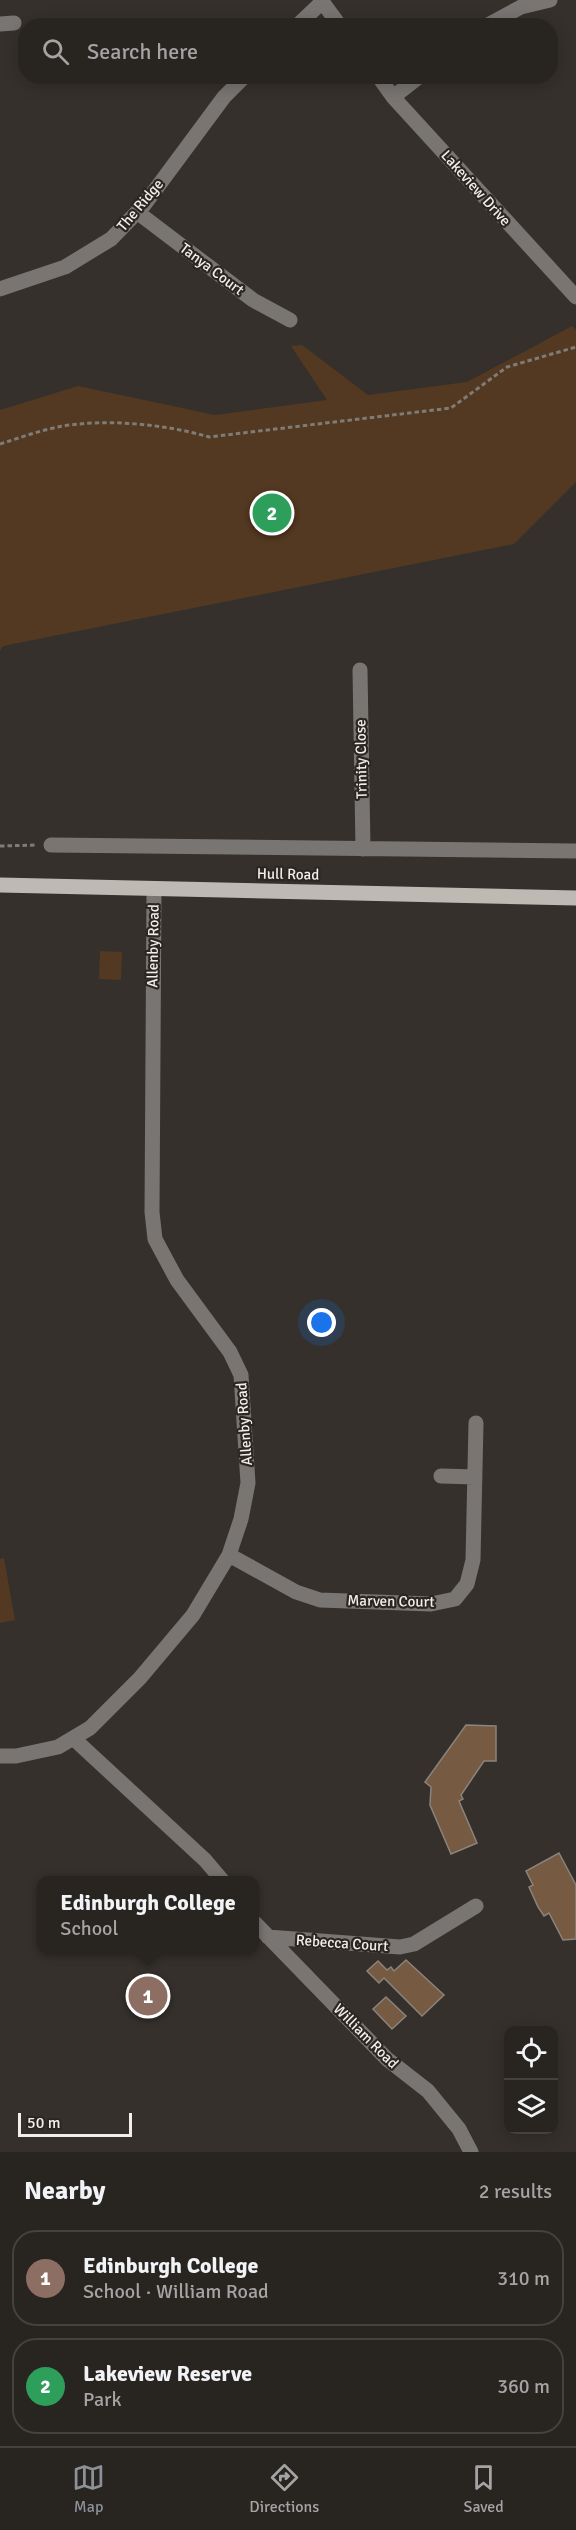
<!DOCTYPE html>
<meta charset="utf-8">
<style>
body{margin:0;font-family:Signika,sans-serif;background:#302c29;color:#f1f3f6}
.controls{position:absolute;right:18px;bottom:18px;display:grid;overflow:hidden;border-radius:12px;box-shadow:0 3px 15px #0003}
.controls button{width:54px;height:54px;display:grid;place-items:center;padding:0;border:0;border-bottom:2px solid #44413e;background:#282420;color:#f1f3f6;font:30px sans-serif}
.scale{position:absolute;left:18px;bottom:15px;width:114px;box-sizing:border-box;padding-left:6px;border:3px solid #f2eeeb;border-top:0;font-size:16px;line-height:21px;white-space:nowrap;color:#f2eeeb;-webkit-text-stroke:4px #2b2621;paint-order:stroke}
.you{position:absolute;left:322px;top:1323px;width:21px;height:21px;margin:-15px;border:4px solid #fff;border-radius:50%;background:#1a73e8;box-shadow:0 0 0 9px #1a73e833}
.badge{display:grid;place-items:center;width:39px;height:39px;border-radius:50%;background:#8c9099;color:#fff;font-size:20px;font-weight:700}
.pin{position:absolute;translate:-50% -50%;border:3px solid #fff;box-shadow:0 2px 6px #0006}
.popup{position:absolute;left:37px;top:1876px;width:222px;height:78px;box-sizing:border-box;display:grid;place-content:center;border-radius:12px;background:#282420;filter:drop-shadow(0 2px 4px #0005);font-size:20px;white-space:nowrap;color:#a5a4a5}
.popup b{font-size:22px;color:#f1f3f6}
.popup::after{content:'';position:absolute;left:50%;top:100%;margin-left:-12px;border:12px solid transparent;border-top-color:#282420}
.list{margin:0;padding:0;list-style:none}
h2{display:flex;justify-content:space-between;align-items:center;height:78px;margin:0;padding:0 24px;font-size:26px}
h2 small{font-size:20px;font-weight:400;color:#a5a4a5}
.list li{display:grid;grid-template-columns:39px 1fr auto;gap:18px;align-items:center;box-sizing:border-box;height:96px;margin:0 12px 12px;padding:0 12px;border:2px solid #44413e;border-radius:24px}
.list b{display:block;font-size:22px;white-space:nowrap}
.list p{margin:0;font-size:20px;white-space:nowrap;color:#a5a4a5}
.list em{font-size:20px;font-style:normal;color:#a5a4a5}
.icon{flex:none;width:33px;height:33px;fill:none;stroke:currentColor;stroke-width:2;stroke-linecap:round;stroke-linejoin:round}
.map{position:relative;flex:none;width:576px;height:2152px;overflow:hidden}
.search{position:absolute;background:#282420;box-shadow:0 3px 15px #0003;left:18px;right:18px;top:18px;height:66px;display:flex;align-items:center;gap:15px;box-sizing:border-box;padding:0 21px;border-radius:24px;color:#a5a4a5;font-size:22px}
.sheet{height:294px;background:#282420}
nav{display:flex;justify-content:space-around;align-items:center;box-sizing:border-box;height:84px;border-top:2px solid #44413e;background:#282420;font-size:16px;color:#a5a4a5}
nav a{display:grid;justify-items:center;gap:3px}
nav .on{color:#8c9099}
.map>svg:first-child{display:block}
</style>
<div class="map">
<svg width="576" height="2152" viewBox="0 0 576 2152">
<rect width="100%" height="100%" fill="#35302b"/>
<path fill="#533921" d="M572,326l4,4v152l-62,62 -511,102 -3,5v-241l78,-24 137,29 112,-15 -36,-54 11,-1 66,50 99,-13z
M100,951l22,1 -1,28 -22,-1z
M4,1558l11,62 -15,3v-64z"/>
<path fill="#765a41" stroke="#8a847e" stroke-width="1.5" d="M466,1725l30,1v35h-12l-23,34 2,4 -4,2 18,42 -26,11 -21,-49 1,-18 -6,-5z
M559,1853l17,32v54l-13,1 -14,-27 -5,3 -6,-9 -9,-20 4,-2 -7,-14z
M406,1960l38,35 -22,21 -38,-38 -5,5 -12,-12 11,-10 9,9 4,-3 3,4z
M386,1997l20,19 -14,13 -19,-20z"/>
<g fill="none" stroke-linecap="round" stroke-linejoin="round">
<path stroke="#7f7b76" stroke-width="3" stroke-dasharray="4.5 3" stroke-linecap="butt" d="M0,444c19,-6 38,-13 58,-17 45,-9 107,-3 151,10l242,-29 56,-41 69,-20
M0,846l37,-1"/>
<path stroke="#787573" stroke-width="15" d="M321,0l19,26
M0,24l14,-1
M297,26l25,-24
M486,26l35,-19 29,-7
M378,76l15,21 183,200
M393,97l27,-21
M137,212l116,88 37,20
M0,289l65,-22 46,-28 33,-34 80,-108 21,-21
M360,670l3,179
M51,845l525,6
M441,1476l34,1
M229,1555l67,37 24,8 111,4 24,-5 12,-15 6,-24 3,-137
M73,1738l132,122 17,20
M0,1756h16l42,-9 32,-19 50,-50 53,-63 36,-60 12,-36 7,-36 -7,-108 -11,-23 -53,-72 -22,-41 -3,-27 2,-322
M255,1923l132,136 41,32 31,38 12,23
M268,1937l132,10 14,-3 62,-38"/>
<path stroke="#bfb9b4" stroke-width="15" d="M0,885l576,13"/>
</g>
<g text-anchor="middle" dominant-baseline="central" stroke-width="4.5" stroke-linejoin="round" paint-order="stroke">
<g font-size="15" fill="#f2eeeb" stroke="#2b2621">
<text transform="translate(476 188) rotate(48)">Lakeview Drive</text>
<text transform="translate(140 205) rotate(-50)">The Ridge</text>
<text transform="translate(212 269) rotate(37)">Tanya Court</text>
<text transform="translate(361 759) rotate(-91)">Trinity Close</text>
<text transform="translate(288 874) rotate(1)">Hull Road</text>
<text transform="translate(153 946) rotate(-89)">Allenby Road</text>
<text transform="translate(244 1424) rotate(-94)">Allenby Road</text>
<text transform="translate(391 1601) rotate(1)">Marven Court</text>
<text transform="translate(342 1943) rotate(4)">Rebecca Court</text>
<text transform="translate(366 2036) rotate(45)">William Road</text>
</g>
</g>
</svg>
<div class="controls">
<button><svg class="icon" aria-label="locate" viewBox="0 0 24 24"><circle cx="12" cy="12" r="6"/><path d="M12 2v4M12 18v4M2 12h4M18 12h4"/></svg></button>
<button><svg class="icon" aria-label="layers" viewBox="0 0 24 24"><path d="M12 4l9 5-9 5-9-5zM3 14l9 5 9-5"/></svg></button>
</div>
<div class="scale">50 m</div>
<div class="you"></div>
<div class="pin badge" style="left:148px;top:1996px;background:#8d6e63">1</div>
<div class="popup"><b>Edinburgh College</b>School</div>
<div class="pin badge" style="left:272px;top:513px;background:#2e9e5b">2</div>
<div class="search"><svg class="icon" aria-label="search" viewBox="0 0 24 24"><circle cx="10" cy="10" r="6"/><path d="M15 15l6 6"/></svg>Search here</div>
</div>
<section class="sheet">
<h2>Nearby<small>2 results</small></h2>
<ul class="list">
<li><span class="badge" style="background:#8d6e63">1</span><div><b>Edinburgh College</b><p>School · William Road</p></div><em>310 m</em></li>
<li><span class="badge" style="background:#2e9e5b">2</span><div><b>Lakeview Reserve</b><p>Park</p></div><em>360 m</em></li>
</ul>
</section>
<nav>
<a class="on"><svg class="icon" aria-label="map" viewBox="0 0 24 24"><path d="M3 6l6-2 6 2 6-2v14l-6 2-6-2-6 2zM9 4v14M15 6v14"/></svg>Map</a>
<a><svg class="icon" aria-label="directions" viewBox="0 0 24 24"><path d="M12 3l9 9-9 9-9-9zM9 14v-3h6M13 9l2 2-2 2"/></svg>Directions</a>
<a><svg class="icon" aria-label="saved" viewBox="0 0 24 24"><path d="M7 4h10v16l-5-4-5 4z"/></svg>Saved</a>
</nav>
